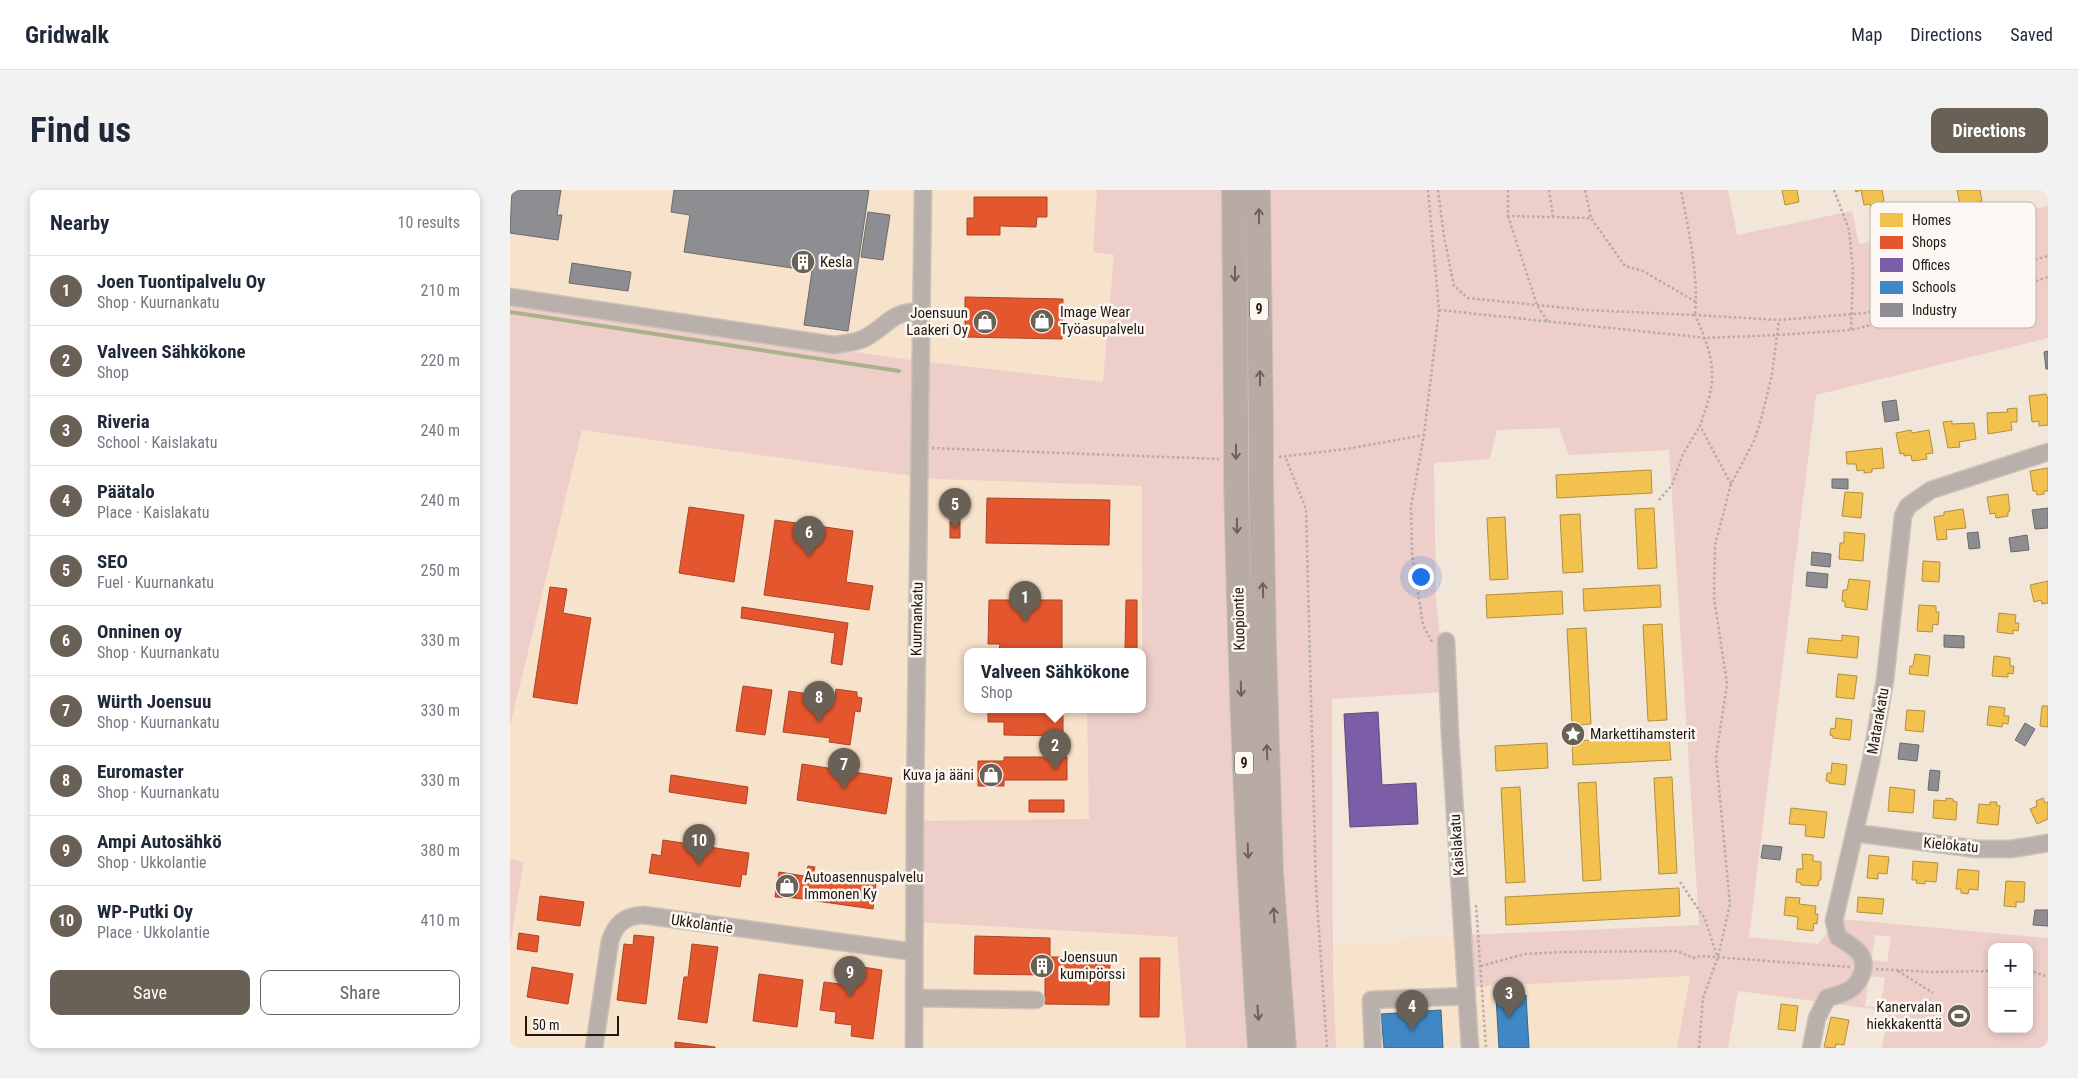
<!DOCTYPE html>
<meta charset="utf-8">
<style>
body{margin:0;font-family:"Roboto Condensed",sans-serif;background:#f2f2f3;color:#1f2937}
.controls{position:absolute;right:15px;bottom:15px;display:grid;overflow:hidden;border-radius:10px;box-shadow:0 2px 8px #0003}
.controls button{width:45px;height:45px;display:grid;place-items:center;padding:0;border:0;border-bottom:1px solid #e0e1e3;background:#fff;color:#1f2937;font:25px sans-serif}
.scale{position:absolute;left:15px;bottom:12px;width:94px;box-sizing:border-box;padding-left:5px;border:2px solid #211910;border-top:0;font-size:14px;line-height:18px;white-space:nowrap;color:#211910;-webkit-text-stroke:4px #fcf7f2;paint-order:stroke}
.you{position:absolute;left:910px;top:386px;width:18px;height:18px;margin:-12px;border:4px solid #fff;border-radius:50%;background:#1a73e8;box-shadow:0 0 0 8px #1a73e833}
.badge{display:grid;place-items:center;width:32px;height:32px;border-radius:50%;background:#6a6156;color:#fff;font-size:16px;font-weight:700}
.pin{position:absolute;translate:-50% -41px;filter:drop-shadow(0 1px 2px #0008)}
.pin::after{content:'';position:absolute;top:26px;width:18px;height:15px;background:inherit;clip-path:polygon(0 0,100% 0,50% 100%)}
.popup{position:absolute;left:454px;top:458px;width:182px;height:65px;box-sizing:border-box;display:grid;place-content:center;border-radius:10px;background:#fff;filter:drop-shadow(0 1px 4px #0005);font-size:16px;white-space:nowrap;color:#747a83}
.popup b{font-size:19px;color:#1f2937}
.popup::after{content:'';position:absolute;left:50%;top:100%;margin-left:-10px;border:10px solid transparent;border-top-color:#fff}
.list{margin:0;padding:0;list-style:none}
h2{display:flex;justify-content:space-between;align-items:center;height:65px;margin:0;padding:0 20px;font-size:21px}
h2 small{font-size:16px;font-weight:400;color:#747a83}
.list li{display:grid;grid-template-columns:32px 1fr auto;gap:15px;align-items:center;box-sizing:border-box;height:70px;padding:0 20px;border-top:1px solid #e0e1e3}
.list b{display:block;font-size:19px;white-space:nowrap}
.list p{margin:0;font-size:16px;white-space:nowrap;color:#747a83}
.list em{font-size:16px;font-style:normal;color:#747a83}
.actions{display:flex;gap:10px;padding:15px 20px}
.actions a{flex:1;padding:11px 0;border:1px solid #6a6156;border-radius:10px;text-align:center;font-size:18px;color:#6a6156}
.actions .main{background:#6a6156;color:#fff}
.map{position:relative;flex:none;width:1538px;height:858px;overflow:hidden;border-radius:10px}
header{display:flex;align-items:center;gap:30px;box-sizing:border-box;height:70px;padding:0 25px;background:#fff;border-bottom:1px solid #e0e1e3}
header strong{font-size:24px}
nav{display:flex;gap:28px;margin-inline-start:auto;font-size:18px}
.intro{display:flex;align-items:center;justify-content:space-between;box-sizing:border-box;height:120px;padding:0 30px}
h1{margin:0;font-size:35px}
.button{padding:12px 22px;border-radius:10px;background:#6a6156;color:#fff;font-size:18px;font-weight:700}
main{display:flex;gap:30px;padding:0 30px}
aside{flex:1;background:#fff;border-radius:10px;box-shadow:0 2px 8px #0003}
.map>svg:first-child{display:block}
</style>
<header>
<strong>Gridwalk</strong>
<nav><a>Map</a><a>Directions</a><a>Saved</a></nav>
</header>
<div class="intro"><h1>Find us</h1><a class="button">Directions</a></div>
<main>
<aside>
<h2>Nearby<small>10 results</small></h2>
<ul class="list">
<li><span class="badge">1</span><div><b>Joen Tuontipalvelu Oy</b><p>Shop · Kuurnankatu</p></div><em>210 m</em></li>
<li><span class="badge">2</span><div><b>Valveen Sähkökone</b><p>Shop</p></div><em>220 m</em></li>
<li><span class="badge">3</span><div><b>Riveria</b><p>School · Kaislakatu</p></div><em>240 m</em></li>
<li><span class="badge">4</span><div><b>Päätalo</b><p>Place · Kaislakatu</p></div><em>240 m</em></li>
<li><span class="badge">5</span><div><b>SEO</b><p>Fuel · Kuurnankatu</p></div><em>250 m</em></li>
<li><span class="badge">6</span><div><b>Onninen oy</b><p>Shop · Kuurnankatu</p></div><em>330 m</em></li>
<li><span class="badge">7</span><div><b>Würth Joensuu</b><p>Shop · Kuurnankatu</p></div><em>330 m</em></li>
<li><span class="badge">8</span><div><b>Euromaster</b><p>Shop · Kuurnankatu</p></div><em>330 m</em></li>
<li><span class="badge">9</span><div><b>Ampi Autosähkö</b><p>Shop · Ukkolantie</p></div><em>380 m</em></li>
<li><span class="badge">10</span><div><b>WP-Putki Oy</b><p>Place · Ukkolantie</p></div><em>410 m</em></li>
</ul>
<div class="actions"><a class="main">Save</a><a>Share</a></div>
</aside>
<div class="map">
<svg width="1538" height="858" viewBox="0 0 1538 858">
<rect width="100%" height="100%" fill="#f2e6d8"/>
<path fill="#f7e2cb" d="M0,0h587l-4,62 21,2 -10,128 -186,-21 -408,-58z
M72,240l284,40 71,9 205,7 -1,165h-173v58h119l2,111 -172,1v101l261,15 8,111h-676v-104l14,-82 -14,-3v-133z
M953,745l4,52 223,-11 -13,72h-341l-3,-102z"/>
<path fill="#eecec9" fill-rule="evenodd" d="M587,0h631l9,45 115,-24 7,33 189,-38v132l-232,57 -67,542 69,7 22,-25 208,19v110h-166l7,-37 -151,-20 -10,57h-51l13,-72 -224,11 -3,-52 236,-10 -30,-475 -100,5 -10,-27 -62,2 -7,29 -56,4 2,136 10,93 -114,7 1,274 3,75h-150l-9,-111 -261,-15 1,-101 172,-2 -2,-110h55v-223l-205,-7 -71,-9 -284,-40 -72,296v-423l408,58 185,21 11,-127 -21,-3zM1365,745l16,2 -4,25 -16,-2zM1482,757h37v82h-37zM1359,786l16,2 -5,30 -15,-2z
M0,669l14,3 -14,82z"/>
<path fill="#f2c14e" stroke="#b38f3b" d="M1272,0h15l2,12 -14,3z
M1345,0h27l2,11 -4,1 1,3 -10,2 -1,-3 -6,1 -3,-15 -5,2z
M1447,0h23l2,11 -22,4z
M1536,204l2,5v26l-9,1v-5l-7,1 -3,-26z
M1507,218v14h-6l1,8 -24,4 -1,-21 21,-1 -1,-3z
M1442,231v3l22,-1 2,16 -17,3 1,5 -12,1 -5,-26z
M1401,240l1,3 17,-3 4,23 -7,1 1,5 -15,2 -1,-6 -7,1v-3l-4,1 -4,-21z
M1372,258l2,20 -12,1v3l-8,1v-3l-7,1 -1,-7h-9l-1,-12z
M1538,278v23h-4v3l-7,1 -1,-4h-3l-3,-20z
M1141,280l1,23 -95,5 -1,-23z
M1335,302l18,1 -2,25 -19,-2z
M1498,304l2,17 -2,1v4l-12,2 -1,-5 -5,1 -3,-17z
M1144,318l3,60 -19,1 -3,-60z
M1453,319l3,19 -20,2 1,9 -10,1 -3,-23 10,-2v-3z
M1070,324l3,58 -20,1 -3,-58z
M995,327l3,62 -18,1 -3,-62z
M1334,342l21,2 -2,27 -24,-2 1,-16h4z
M1413,371l17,1 -1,20 -17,-1z
M1339,389l21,2 -3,29 -22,-3v-5l-3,-1 1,-11h4z
M1538,391v22l-6,1 -1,-4 -7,2 -4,-17z
M1150,395l1,22 -77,4 -1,-22z
M1052,401l1,23 -76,4 -1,-23z
M1409,415l17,1v6h3l-1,13 -5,-1 -1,8 -15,-1z
M1489,423l17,2 -1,8h4l-1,8 -5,-1v4l-16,-2z
M1152,434l5,96 -19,1 -5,-96z
M1076,438l5,96 -19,1 -5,-96z
M1332,445l17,2 -2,21 -50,-5 2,-15 33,3z
M1405,464l15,2 -2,20 -19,-2 1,-8h3z
M1484,466l16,2v8h4l-1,8 -5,-1v4l-16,-1z
M1328,484l19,2 -3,23 -18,-2z
M1479,516l16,2 -1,8h5l-1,8 -5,-1 -1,4 -15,-2z
M1532,516h6v21l-8,-1z
M1397,520l18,1 -2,21 -18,-2z
M1326,528l16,2 -2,20 -17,-2v-2l-3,-1 1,-7 4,1z
M1159,546l2,24 -98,5 -1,-24z
M1037,553l1,25 -52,3 -1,-25z
M1322,573l15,2 -2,20 -16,-2v-2h-3l1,-8h4z
M1162,587l5,96 -18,1 -5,-96z
M1086,592l5,98 -18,1 -5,-98z
M1010,597l5,95 -19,1 -5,-95z
M1380,597l25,3 -2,23 -25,-2z
M1436,608l7,1v2l4,1 -1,18 -23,-2 1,-18 12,1z
M1533,608l2,5 3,-1v17l-11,5 -7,-15 7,-3 -1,-5z
M1480,612h7l-1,3 4,1 -2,19 -21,-2 2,-19 11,1z
M1281,618l36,4 -3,26 -19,-2 1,-11 -17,-1z
M1292,664l11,1v6l8,1v18h-2l-1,6 -17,-1v-2l-5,-1 1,-13h6z
M1359,665l20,2 -2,17 -9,-1v6l-11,-1z
M1403,671l25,2 -2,19 -11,-1v3l-9,-1 1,-3h-5z
M1448,679l21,2 -1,19 -9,-1 -1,5 -7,-1v-4h-5z
M1496,691l19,1 -1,20h-8v5l-12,-1z
M1169,698l1,28 -174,9 -1,-28z
M1276,707l14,1 -1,6 17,2 -1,8h3l-1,10 -3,-1 -1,8 -16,-2 1,-12 -14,-2z
M1348,707l26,2 -2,15 -25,-2z
M1271,814l17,2 -3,25 -17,-2z
M1321,827l18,3 -5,25 -8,-1 -1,4 -11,-1z"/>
<path fill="#e4572e" stroke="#aa4425" d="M464,7h73v20h-10l-1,10 -36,-1v9h-33v-17h7z
M455,107l98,2 -1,40 -97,-2z
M477,308l123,2 -1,45 -123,-2z
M179,317l55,8 -10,67 -55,-9z
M265,330l78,11 -7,51 27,4 -4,24 -105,-15z
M440,331h10v17h-10z
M40,397l17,2 -4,24 28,5 -14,86 -44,-7z
M479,410h73v51h-63l1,-7h-12z
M616,410h11v51h-12z
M232,417l106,16 -6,42 -11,-2 4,-30 -94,-15z
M233,496l29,4 -7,45 -29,-4z
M326,499l21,3v5l5,1 -2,14 -5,-1 -5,34 -21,-3 1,-4 -47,-6 6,-41 46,7z
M478,519h58v4h17v23l-59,-1v-13h-16z
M494,567h63v23h-63v6h-26v-25h26z
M292,574l90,14 -6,36 -89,-14z
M161,585l77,12 -2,17 -77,-12z
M519,610h35v12h-35z
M153,650l86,13 -3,22 -4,-1 -2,13 -91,-14 3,-19 9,2z
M298,676l7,1 -2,8 63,9 -3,25 -78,-11 3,-23 7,1z
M269,682l19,3 -3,23 -20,-1z
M30,706l44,6 -4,24 -43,-6z
M9,743l20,3 -2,16 -20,-3z
M124,745l20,2 -8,67 -29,-4 7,-56 9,1z
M465,746l75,2v19h60l-1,48 -64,-1v-29l-71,-1z
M182,754l26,3 -11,76 -29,-4 6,-42h4z
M630,768h20l-1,59h-19z
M333,774l39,6 -9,69 -22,-3 1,-11 -17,-2 1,-11 -16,-2 4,-28 16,2z
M22,777l41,7 -5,30 -41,-7z
M249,784l44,6 -6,47 -44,-6z
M165,852l40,5v1h-40z"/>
<path fill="#7b5ea7" stroke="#60497a" d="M868,522l4,73 34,-2 2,41 -68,3 -6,-113z"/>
<path fill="#3f88c5" stroke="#36678f" d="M1016,805l3,53h-30l-3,-51z
M931,820l2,38h-59l-3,-34z"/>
<path fill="#8d8d92" stroke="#6d6a6b" d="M2,0h49l-4,25h5l-4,25 -48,-7z
M164,0h195l-21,141 -44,-6 8,-54 -128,-19 6,-37 -19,-3z
M1482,14l3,11 -12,3 -2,-12z
M358,22l22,3 -7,45 -22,-3z
M62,73l59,9 -3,19 -59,-8z
M1538,161v18h-2l-2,-17z
M1386,210l3,20 -14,2 -3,-20z
M1322,289h16v10l-16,-1z
M1538,318v20l-13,1 -3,-19z
M1468,342l2,16 -11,1 -2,-16z
M1517,345l2,15 -18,2 -2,-14z
M1302,362l19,2 -1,13 -19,-2z
M1297,382l21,2 -1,14 -21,-2z
M1434,445l20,1v12l-20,-1z
M1515,533l10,6 -10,17 -10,-6z
M1390,553l19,2 -2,16 -19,-2z
M1420,580l10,1 -2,20 -10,-1z
M1253,655l19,2 -2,13 -19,-2z
M1525,720h13v16l-15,-1z"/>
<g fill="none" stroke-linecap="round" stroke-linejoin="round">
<path stroke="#aab28b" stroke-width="4" d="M0,122l389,59"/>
<g stroke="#cbc1b6" stroke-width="19">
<path id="minor" d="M0,107l324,48c10,-2 22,-2 31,-7 25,-14 24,-26 57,-27
M936,451l4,94 20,313
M1345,643l122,16h34l37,-6
M404,808l122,2
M84,858l16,-107c6,-18 15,-25 33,-26l271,37
M404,858l1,-250 8,-608
M863,858l-2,-48 96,-4
M1301,858l6,-30 10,-20c7,-2 16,-4 22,-8 5,-2 10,-10 12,-14 9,-21 -7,-29 -23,-39l-4,-16 37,-160 14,-81 18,-164 5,-10 23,-16 117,-38"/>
</g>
<g stroke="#cbc1b6" stroke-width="26">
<path id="highway" d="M724,0l2,236
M748,0l3,237
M726,287c4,191 11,381 24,571
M751,287l3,169 7,226 13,176"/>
</g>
<path stroke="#b5aca5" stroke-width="2.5" stroke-dasharray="2.5 2.5" stroke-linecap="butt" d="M918,0l11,120 -15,125 -13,72 1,47 11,71 9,17
M928,0l6,46 10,50 14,12 118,12 109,5c4,-40 -7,-86 -14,-125
M998,0v26l83,2 34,48 18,5 53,31
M1039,0l4,27
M1075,0l6,28
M1324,0l15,40 4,40 -2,60
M998,26l29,89 11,17
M929,120l267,28 72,-3 73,-5 155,-39 42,-14
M422,258l287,11
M769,267l67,-8 78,-14
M776,269l20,50 10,379 11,160
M1221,294l-31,-58c5,-16 13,-35 12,-52 0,-21 -9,-41 -17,-59l84,5 87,-7 135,-44 47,-13
M1149,310l13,-15 11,-31 17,-28
M1170,692l25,37 12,37
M966,715l10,143
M971,776l44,-12 36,-2 116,-1 16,7 8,-2 149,11
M1366,779l56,3 60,-1
M1519,780l19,7
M1388,781l35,22
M1189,858l4,-50 15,-41 12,-53 -14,-147 11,-73 -13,-87 1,-52 16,-61 23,-43 8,-25 10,-42 7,-54"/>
<use href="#minor" stroke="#b9b0ab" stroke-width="16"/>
<use href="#highway" stroke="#b7aba3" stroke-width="24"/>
<g stroke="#cbc1b6" stroke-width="26" stroke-linecap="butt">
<path id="highway-bridge" d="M751,237v50
M726,287v-51"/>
</g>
<use href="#highway-bridge" stroke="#b7aba3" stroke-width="24"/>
</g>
<defs><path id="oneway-shaft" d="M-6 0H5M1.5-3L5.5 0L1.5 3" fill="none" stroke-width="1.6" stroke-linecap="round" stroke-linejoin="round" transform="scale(1.25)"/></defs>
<g stroke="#6c625a">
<use href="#oneway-shaft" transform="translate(749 26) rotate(-90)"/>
<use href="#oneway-shaft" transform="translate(725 84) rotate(90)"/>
<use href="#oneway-shaft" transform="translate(750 188) rotate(-91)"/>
<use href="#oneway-shaft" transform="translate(726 262) rotate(90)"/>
<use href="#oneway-shaft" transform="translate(727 336) rotate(89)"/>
<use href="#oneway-shaft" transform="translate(753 400) rotate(-91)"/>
<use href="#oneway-shaft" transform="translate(731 499) rotate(88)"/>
<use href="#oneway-shaft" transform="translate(757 562) rotate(-92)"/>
<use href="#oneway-shaft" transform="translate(738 661) rotate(88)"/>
<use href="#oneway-shaft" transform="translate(764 725) rotate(-94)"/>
<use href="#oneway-shaft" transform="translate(748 823) rotate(86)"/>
</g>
<defs>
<g id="building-disc" transform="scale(1.25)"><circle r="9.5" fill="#6a6156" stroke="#fcf7f2"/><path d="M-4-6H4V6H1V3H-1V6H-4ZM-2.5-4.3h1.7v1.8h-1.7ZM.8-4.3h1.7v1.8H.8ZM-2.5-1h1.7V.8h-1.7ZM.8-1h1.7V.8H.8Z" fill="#fff"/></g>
<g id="shop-disc" transform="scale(1.25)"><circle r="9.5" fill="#6a6156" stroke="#fcf7f2"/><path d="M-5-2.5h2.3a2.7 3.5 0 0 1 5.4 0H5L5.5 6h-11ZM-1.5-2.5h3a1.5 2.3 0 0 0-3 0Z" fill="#fff"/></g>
<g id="sight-disc" transform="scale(1.25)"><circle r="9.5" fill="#6a6156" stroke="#fcf7f2"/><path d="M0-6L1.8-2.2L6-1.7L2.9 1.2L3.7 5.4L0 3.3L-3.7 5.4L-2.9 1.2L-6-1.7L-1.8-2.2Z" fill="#fff"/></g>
<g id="stadium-disc" transform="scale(1.25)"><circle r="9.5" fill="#6a6156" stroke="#fcf7f2"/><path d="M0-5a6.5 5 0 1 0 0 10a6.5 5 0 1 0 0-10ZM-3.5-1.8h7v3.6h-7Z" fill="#fff"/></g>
</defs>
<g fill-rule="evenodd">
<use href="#building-disc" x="293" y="72"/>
<use href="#shop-disc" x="532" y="131"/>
<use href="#shop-disc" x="475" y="132"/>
<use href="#sight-disc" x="1063" y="544"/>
<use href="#shop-disc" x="481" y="585"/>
<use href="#shop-disc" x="277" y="696"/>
<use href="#building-disc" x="532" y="776"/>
<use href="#stadium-disc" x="1449" y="826"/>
</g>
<g text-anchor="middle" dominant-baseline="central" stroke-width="5" stroke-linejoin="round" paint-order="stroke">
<g fill="#fcf7f2" stroke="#635c54" stroke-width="1">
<rect x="740" y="107.5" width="18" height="23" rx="4"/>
<rect x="725" y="561.5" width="18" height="23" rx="4"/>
</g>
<g font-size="14" font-weight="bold" fill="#211910">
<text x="749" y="119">9</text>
<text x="734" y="573">9</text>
</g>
<g font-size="15" fill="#211910" stroke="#fcf7f2" text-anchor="start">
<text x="310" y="72">Kesla</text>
<text x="550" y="122">Image Wear<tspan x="550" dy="17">Työasupalvelu</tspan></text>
<text x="458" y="123" text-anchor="end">Joensuun<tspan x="458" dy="17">Laakeri Oy</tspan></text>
<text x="1080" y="544">Markettihamsterit</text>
<text x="464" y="585" text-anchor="end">Kuva ja ääni</text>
<text x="294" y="687">Autoasennuspalvelu<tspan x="294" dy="17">Immonen Ky</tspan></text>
<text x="550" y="767">Joensuun<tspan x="550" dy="17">kumipörssi</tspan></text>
<text x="1432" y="817" text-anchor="end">Kanervalan<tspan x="1432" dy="17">hiekkakenttä</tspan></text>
</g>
<g font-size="15" fill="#211910" stroke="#fcf7f2">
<text transform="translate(407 429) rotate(-89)">Kuurnankatu</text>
<text transform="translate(729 429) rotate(-91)">Kuopiontie</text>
<text transform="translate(1368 531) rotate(-80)">Matarakatu</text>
<text transform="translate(947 655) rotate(-94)">Kaislakatu</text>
<text transform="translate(1441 655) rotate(5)">Kielokatu</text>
<text transform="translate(192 734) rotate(8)">Ukkolantie</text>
</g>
</g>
<rect x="1360" y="12" width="166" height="126" rx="8" fill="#fcf7f2" stroke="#bab4ae" stroke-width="1"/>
<rect x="1370" y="23" width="23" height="14" fill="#f2c14e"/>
<rect x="1370" y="46" width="23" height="13" fill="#e4572e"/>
<rect x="1370" y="68" width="23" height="14" fill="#7b5ea7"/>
<rect x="1370" y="91" width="23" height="13" fill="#3f88c5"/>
<rect x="1370" y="113" width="23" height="14" fill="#8d8d92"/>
<g font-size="14" fill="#211910">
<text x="1402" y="35">Homes</text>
<text x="1402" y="57">Shops</text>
<text x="1402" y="80">Offices</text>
<text x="1402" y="102">Schools</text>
<text x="1402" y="125">Industry</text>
</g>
</svg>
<div class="controls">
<button>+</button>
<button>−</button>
</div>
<div class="scale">50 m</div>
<div class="you"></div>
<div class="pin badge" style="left:515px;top:432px">1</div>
<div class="pin badge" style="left:545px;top:580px">2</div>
<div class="popup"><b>Valveen Sähkökone</b>Shop</div>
<div class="pin badge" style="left:999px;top:828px">3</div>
<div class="pin badge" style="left:902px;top:841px">4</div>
<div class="pin badge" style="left:445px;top:339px">5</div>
<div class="pin badge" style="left:299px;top:367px">6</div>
<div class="pin badge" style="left:334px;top:599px">7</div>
<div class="pin badge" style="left:309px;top:532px">8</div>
<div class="pin badge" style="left:340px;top:807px">9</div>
<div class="pin badge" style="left:189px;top:675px">10</div>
</div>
</main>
